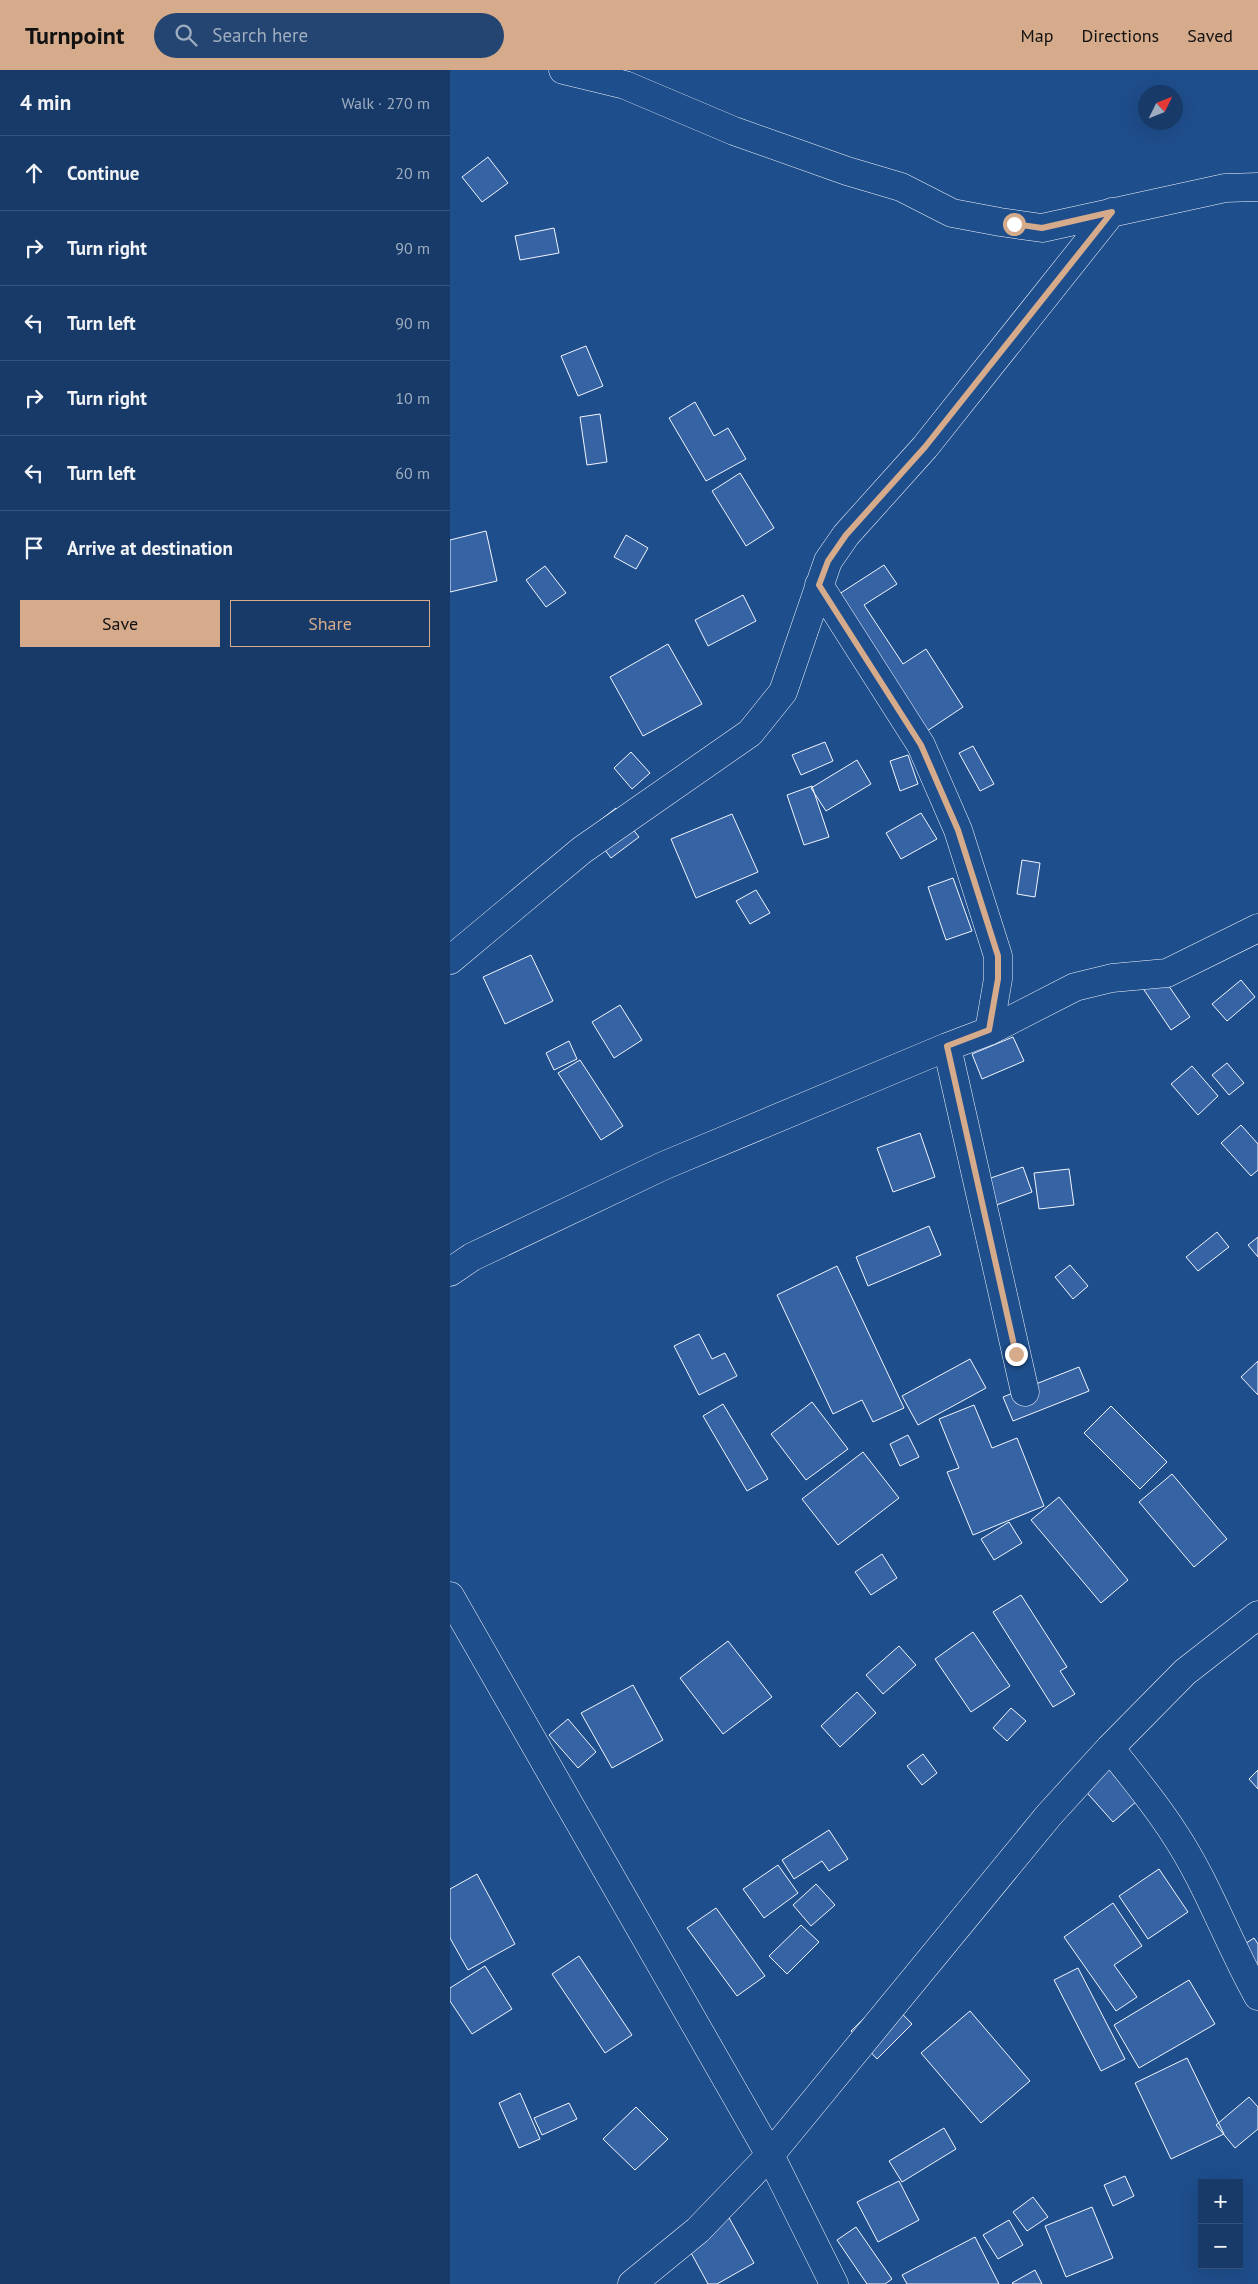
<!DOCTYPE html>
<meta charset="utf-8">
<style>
body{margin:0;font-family:"PT Sans",sans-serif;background:#244571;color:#f1f3f6}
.controls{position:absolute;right:15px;bottom:15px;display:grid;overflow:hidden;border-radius:0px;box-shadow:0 5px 20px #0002}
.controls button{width:45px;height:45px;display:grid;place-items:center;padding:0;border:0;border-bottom:1px solid #36547d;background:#173a69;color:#f1f3f6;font:25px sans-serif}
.compass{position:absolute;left:688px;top:15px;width:45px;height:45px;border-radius:50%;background:#173a69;box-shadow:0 5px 20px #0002;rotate:47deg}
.stop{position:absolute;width:15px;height:15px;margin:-11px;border:4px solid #d6ab8b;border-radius:50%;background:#fff}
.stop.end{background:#d6ab8b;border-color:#fff;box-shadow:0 1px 5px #0008}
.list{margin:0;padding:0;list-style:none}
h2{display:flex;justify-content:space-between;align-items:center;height:65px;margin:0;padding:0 20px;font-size:21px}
h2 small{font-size:16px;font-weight:400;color:#9eadc0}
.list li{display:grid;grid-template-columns:32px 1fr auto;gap:15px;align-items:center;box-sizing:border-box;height:75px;padding:0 20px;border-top:1px solid #36547d}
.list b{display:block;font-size:19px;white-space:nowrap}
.list em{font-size:16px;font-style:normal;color:#9eadc0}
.actions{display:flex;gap:10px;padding:15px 20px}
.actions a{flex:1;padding:11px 0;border:1px solid #d6ab8b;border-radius:0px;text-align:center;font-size:18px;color:#d6ab8b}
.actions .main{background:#d6ab8b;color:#111}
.icon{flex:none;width:28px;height:28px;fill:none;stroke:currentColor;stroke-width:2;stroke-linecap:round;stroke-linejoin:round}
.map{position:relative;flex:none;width:808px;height:2214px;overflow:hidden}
header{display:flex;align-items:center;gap:30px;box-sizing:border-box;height:70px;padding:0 25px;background:#d6ab8b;color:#111}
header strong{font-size:24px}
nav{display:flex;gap:28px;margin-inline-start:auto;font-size:18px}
.search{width:350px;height:45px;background:#244571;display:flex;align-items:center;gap:12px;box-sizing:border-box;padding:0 18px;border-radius:28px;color:#9eadc0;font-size:19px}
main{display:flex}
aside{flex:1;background:#173a69}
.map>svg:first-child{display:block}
</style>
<header>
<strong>Turnpoint</strong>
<div class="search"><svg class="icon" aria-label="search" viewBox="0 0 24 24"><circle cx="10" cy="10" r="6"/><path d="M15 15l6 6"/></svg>Search here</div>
<nav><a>Map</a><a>Directions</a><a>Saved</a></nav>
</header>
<main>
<aside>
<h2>4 min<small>Walk · 270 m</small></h2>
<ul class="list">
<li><svg class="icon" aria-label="ahead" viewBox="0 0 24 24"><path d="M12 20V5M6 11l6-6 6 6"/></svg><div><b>Continue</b></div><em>20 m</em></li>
<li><svg class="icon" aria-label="right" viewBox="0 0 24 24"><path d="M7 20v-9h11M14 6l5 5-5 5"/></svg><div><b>Turn right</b></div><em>90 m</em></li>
<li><svg class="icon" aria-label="left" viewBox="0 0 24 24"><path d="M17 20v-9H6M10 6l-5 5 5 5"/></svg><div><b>Turn left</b></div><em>90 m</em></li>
<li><svg class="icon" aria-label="right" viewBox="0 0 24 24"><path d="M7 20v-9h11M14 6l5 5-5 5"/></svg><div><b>Turn right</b></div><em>10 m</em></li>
<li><svg class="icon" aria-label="left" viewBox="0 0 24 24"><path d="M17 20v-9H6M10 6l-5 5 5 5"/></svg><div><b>Turn left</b></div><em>60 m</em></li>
<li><svg class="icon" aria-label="arrive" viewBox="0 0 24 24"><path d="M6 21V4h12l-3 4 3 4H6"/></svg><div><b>Arrive at destination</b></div></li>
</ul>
<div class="actions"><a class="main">Save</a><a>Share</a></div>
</aside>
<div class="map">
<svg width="808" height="2214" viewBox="0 0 808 2214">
<rect width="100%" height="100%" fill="#1f4e8c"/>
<path fill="#3563a3" stroke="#f2f6ff" d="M38,87l20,26 -26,19 -20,-25z
M104,158l5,25 -39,7 -5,-24z
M136,276l17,40 -25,10 -17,-40z
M245,332l19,34 14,-8 18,31 -40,22 -37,-63z
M150,344l7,48 -20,3 -7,-48z
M290,403l34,55 -28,18 -34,-55z
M36,461l11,50 -47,11v-52z
M176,465l22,13 -12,21 -22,-12z
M434,495l13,19 -33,21 39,59 23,-15 37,58 -39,26 -88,-137z
M95,496l21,27 -20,14 -20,-27z
M293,525l13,26 -48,25 -13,-26z
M218,574l34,60 -59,32 -33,-59z
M375,672l8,19 -32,14 -9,-20z
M523,676l21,38 -14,7 -21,-38z
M181,682l19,21 -18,16 -18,-21z
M458,685l10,29 -18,7 -10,-30z
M407,690l14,24 -45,27 -15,-23z
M362,716l17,51 -25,8 -17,-50z
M166,738l23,29 -28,21 -22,-29z
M471,743l16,26 -36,20 -15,-26z
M282,744l26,58 -62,26 -25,-59z
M572,790l18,3 -5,34 -18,-3z
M503,808l19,53 -26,9 -18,-53z
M306,820l14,23 -20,11 -14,-23z
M81,885l22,46 -48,23 -22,-47z
M705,896l35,51 -19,13 -35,-52z
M791,910l14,17 -28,24 -15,-17z
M170,935l22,35 -28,18 -22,-36z
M563,967l11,24 -42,18 -10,-25z
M119,971l8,18 -23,11 -8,-17z
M130,990l43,66 -22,14 -43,-67z
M777,993l17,20 -15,12 -17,-20z
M742,996l26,30 -20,19 -27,-31z
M791,1055l17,19v26l-7,6 -30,-33z
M470,1063l15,44 -42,15 -16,-44z
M573,1097l9,25 -41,15 -9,-26z
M619,1099l5,36 -35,4 -5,-36z
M479,1156l12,29 -73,31 -12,-29z
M767,1162l12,15 -31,24 -12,-14z
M808,1167v20l-10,-12z
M620,1195l18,21 -15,13 -18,-22z
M387,1196l67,142 -31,14 -11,-22 -29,14 -56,-119z
M249,1264l13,25 13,-6 12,23 -38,19 -25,-49z
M520,1289l16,29 -68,37 -16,-29z
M808,1291v34l-17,-18z
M629,1297l10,24 -76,30 -10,-24z
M362,1332l36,47 -42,31 -35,-46z
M273,1334l45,75 -21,12 -44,-75z
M524,1335l18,43 25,-10 27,68 -71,29 -26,-63 12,-4 -20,-49z
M661,1336l56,56 -27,27 -56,-56z
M458,1365l11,22 -19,9 -10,-22z
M413,1382l36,46 -61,47 -36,-46z
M722,1404l55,65 -33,28 -55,-65z
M609,1427l69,83 -27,23 -70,-83z
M559,1452l13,21 -28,17 -13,-21z
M432,1484l15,24 -26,17 -16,-23z
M571,1525l46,72 -7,4 15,23 -22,13 -60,-95z
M523,1562l37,54 -39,26 -36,-53z
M278,1571l44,56 -49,37 -43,-56z
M449,1576l17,19 -33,29 -17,-19z
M183,1615l30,55 -51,28 -31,-55z
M407,1622l19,21 -36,34 -19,-21z
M561,1638l15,13 -19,20 -14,-13z
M118,1649l28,33 -18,16 -29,-33z
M473,1684l14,19 -15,12 -15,-19z
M656,1694l32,36 -25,22 -32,-36z
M808,1700v19l-9,-10z
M379,1760l19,29 -19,12 -7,-10 -28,18 -12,-19z
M328,1795l20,28 -34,25 -21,-29z
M709,1799l29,43 -40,27 -29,-43z
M27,1804l38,70 -47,26 -18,-32v-49z
M366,1814l19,21 -24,21 -18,-21z
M663,1833l29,43 -28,19 23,32 -21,14 -52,-74z
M266,1838l49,68 -28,20 -50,-68z
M351,1855l18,17 -32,32 -18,-18z
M804,1868l4,6v42l-24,-35z
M129,1886l53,79 -27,18 -53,-79z
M35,1896l27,43 -40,25 -22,-33v-13z
M628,1898l47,91 -24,12 -47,-91z
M739,1910l26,44 -76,44 -25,-43z
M436,1927l26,27 -35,35 -26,-28z
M520,1941l60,70 -49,42 -60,-70z
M737,1988l37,76 -53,25 -36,-76z
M70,2023l20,46 -21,9 -20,-45z
M799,2027l9,10v22l-23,19 -19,-23z
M119,2033l8,16 -35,16 -8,-17z
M186,2037l32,32 -33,31 -32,-31z
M494,2058l12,21 -54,33 -13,-21z
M675,2106l9,20 -21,10 -9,-21z
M449,2111l20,39 -41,22 -21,-40z
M583,2127l15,20 -21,14 -14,-19z
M642,2137l21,51 -47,19 -21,-51z
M277,2144l27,49 -37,21h-9l-25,-46z
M559,2150l14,25 -25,14 -15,-24z
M406,2157l36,52 -7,5h-18l-30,-44z
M525,2167l24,47h-92l-5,-9z
M585,2200l7,14h-29l-1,-1z"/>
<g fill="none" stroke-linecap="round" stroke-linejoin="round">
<g stroke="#f2f6ff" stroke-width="29">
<path id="street" d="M113,0l62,15 109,46 113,40 54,16 51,26 48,9 42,6 183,-40 33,-1
M369,515l102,160 37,85 40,126v23l-9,52
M0,890l132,-110 168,-117 33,-41 45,-131 18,-26 79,-88 187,-235
M0,1202l22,-15 191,-91 284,-119
M575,1322l-78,-345 42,-16 86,-44 37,-9 55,-5 91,-45
M0,1526l320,559 64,129
M660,1678c22,28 45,55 64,85 34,51 54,110 84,163
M182,2214l66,-54 72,-75 279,-340 61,-67 75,-76 73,-57"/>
</g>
<use href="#street" stroke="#1f4e8c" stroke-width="28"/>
</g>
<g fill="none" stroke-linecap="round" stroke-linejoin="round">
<path stroke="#d6ab8b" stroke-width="6" d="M564,154l28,4 70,-16 -187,235 -79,88 -18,26 -9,24 102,160 37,85 40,126v23l-9,51 -42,16 69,308"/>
</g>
</svg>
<div class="controls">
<button>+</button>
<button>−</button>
</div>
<svg class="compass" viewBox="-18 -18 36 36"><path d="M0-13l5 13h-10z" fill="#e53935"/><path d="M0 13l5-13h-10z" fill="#9eadc0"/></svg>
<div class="stop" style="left:564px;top:154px"></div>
<div class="stop end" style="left:566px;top:1284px"></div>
</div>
</main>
